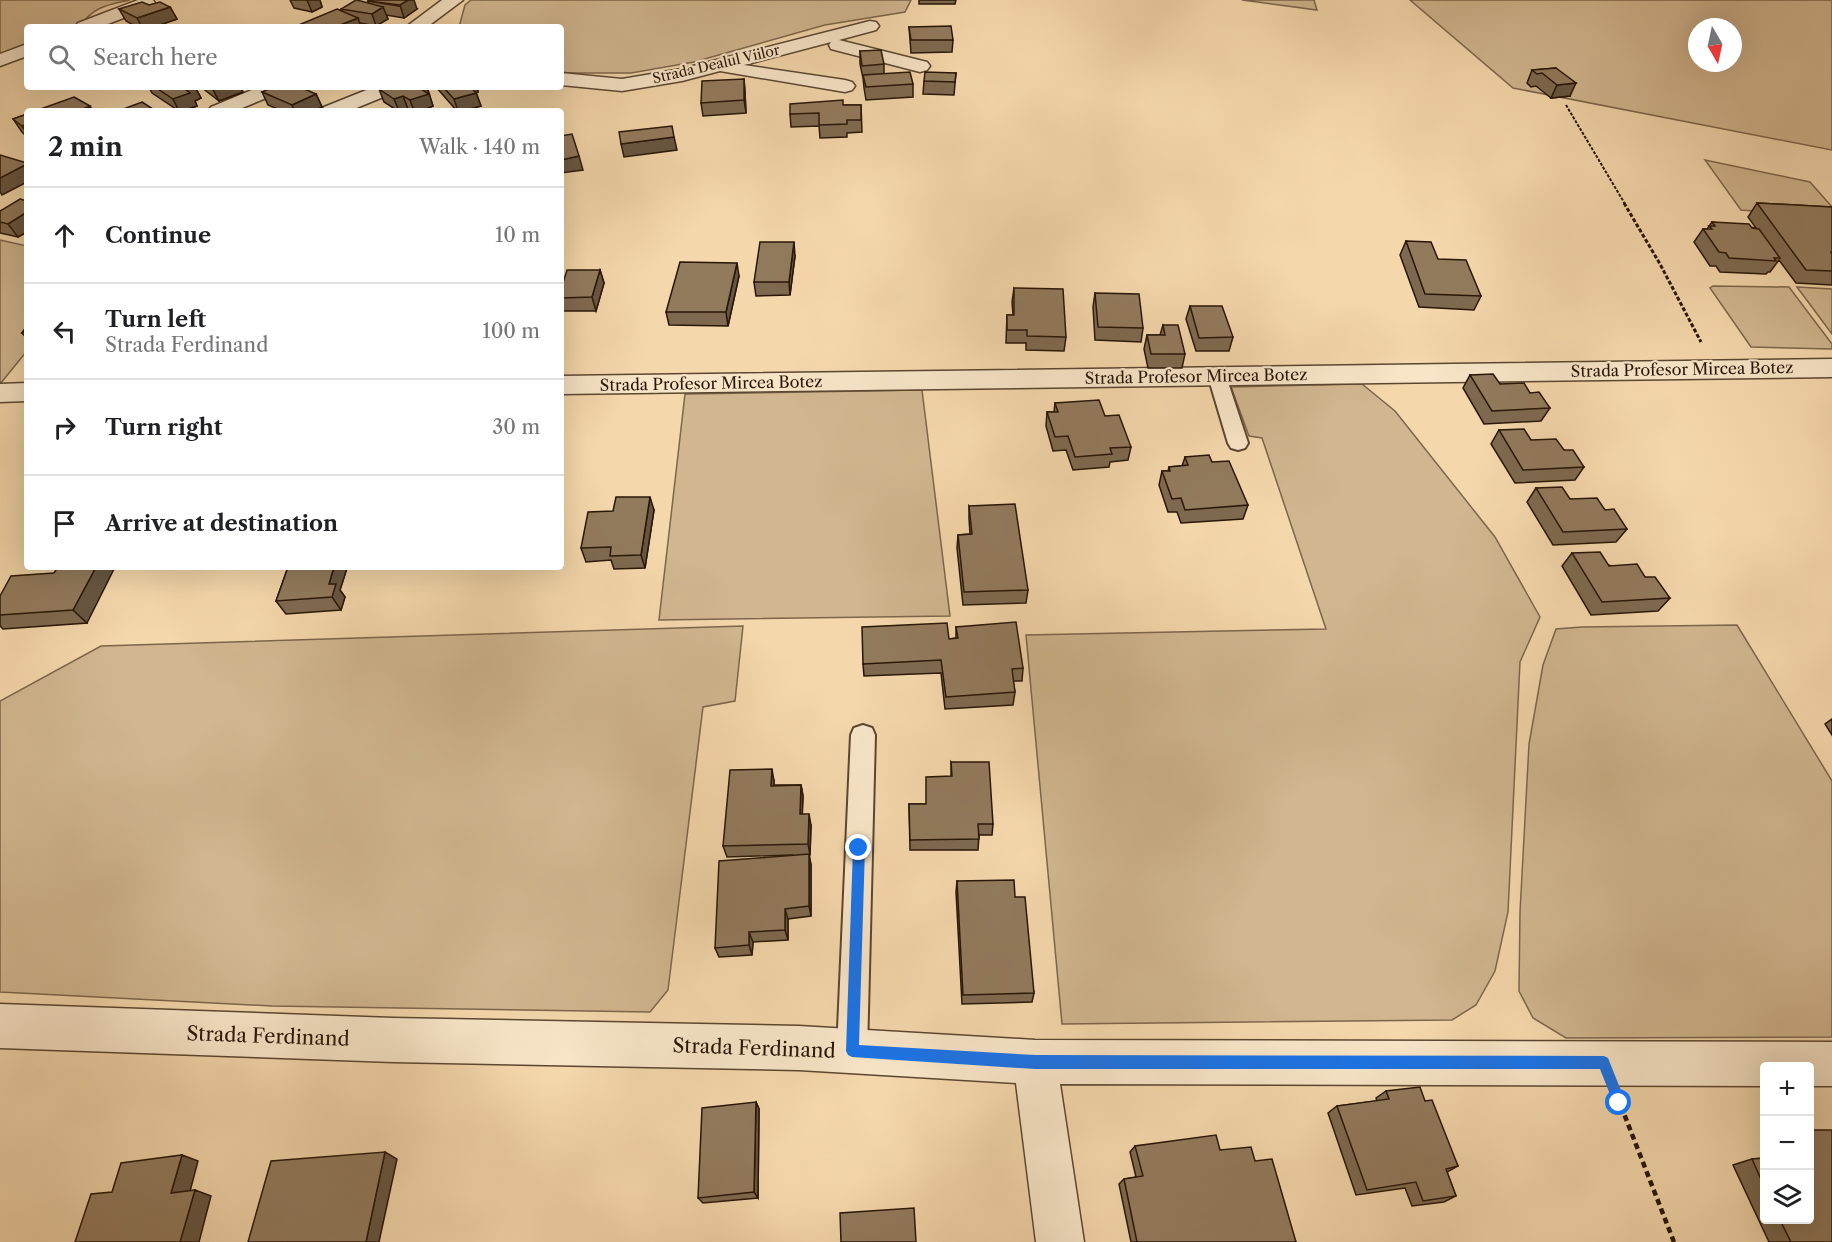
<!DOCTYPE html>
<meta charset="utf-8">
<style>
body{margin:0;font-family:"Libre Caslon Text",serif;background:#f6f6f6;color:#202124}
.controls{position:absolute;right:18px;bottom:18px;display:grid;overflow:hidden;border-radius:6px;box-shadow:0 6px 24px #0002}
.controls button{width:54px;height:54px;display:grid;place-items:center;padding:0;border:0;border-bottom:2px solid #e0e0e0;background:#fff;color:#202124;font:30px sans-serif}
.compass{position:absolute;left:1688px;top:18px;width:54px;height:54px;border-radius:50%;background:#fff;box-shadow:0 6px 24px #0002;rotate:171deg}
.stop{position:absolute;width:18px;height:18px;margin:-14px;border:4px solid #1a73e8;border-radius:50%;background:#fff}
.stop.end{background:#1a73e8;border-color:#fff;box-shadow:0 2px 6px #0008}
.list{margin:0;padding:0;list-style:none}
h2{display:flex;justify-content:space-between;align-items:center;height:78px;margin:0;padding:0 24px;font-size:26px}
h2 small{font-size:20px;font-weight:400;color:#757577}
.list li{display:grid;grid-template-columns:39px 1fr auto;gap:18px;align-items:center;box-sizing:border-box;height:96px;padding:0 24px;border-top:2px solid #e0e0e0}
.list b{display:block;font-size:22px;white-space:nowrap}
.list p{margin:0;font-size:20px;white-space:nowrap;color:#757577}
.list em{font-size:20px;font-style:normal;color:#757577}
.icon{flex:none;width:33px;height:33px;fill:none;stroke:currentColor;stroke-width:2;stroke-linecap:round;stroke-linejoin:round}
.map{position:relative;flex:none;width:1832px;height:1242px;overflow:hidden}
.search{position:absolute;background:#fff;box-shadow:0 6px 24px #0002;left:24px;top:24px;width:540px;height:66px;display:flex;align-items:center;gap:15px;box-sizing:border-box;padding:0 21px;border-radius:6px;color:#757577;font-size:22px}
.panel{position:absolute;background:#fff;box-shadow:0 6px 24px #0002;left:24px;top:108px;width:540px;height:462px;border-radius:6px}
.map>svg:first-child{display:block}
</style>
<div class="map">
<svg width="1832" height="1242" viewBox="0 0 1832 1242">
<rect width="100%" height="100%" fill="#f4d7ab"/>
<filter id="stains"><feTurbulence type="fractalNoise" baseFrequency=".00333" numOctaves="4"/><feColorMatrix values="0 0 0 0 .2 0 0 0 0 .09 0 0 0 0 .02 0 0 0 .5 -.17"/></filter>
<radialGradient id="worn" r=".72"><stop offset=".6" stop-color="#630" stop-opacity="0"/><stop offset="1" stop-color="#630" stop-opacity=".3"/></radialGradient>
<path fill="#d1b68f" stroke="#7c664c" stroke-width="1.5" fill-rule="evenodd" d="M0,0h130c-22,5 -37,6 -50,27h-53v21l-27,11z
M471,0h440l-6,12 -80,13 -131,37 -63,11h-61l-9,-1v-45h-102l6,-22z
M1242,0h72l3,10z
M1410,0h422v150l-319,-62zM1697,27h36v36h-36z
M1705,160l105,22 22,25v10l-91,-7z
M0,240l27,6v105l-27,33z
M1713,286l76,1 43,57v5l-81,-2 -41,-59z
M1797,287l35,2v45z
M1362,384l33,27 100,126 45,80 -20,45 -12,250 -13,59 -19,34 -24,15 -390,4 -36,-389 300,-6 -64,-191 -13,-2 -18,-49z
M922,390l28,226 -291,4 26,-226z
M1737,625l95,156v256l-266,1 -33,-20 -14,-27 1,-79 9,-168 14,-79 13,-36 26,-2z
M743,626l-8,75 -32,6 -35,283 -18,22 -378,-6 -272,-14v-291l101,-55z"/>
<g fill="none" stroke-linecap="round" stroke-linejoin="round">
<g stroke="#5b4631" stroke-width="4">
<path id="lane" d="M1217,370l6,2 3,4 22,67 -3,5 -7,2 -7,-2 -3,-5 -20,-67 3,-4z
M863,725l9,3 3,7 -8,316 -4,11 -11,4 -11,-4 -4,-11 14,-316 3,-7z"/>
</g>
<g stroke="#5b4631" stroke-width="3">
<path id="street" d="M138,0h15l2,3 -3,4 -52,20h-25l3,-4z
M442,0h21l-36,27h-21z
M870,21l6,1 3,4 -3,4 -37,10 88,22 3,4 -3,4 -7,2 -89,-23 -2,-4 2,-3 -87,23 101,15 7,2 3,4 -3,4 -7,2 -125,-21 -38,10 -60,10 -61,-6v-12l61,6 59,-10z
M27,44v12l-27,10v-12z
M259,87h27l-3,4 -48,20h-27l3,-4z
M374,87h27l-3,4 -49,20h-28l3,-4z
M1832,359v18l-1271,17v-18z
M27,383v18l-27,1v-18z
M0,1004l393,14 406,8 236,14 797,2v44h-22v-20h-46v20l-704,-2 24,158h-48l-20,-159 -217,-13 -406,-8 -393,-14z"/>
</g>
<path stroke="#281608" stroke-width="2" stroke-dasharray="3 1.5" stroke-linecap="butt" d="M1566,105l59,99"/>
<path stroke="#281608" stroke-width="3" stroke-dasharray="4 2" stroke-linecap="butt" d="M1624,203l36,61 41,78"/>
<path stroke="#281608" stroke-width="4.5" stroke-dasharray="6 4" stroke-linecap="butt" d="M1621,1106l53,136"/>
<use href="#lane" fill="#f8e5c8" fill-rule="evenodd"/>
<use href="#street" fill="#f8e5c8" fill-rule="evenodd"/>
</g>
<path fill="#7e6950" stroke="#281608" stroke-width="1.5" d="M290,0h17l14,3 1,4 -10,5 -18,-4z
M919,0h37l-1,4h-36z
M368,1l49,8 -13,9 -18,-3 2,4 -12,7 -16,-3 1,4h-67l48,-16 -1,-2 28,-6z
M149,5l21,2 7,12 -23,8h-17l-11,-6 -7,-12z
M909,27l44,13 -1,12 -41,1z
M860,51l24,13v10l29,10v13l-47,3 -2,-12 -1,-10 -3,-14z
M1556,68l14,28 -19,2 -15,-12 -5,1 -4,-4 5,-13z
M956,73l-2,22 -31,-1 1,-13z
M744,79l1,13 1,21 -43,3 -2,-13z
M149,87h46l6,11 -6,3 2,5 -15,5h-3l-27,-18z
M201,87h39l3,5 -24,9z
M385,87h42l6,19 -12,5h-9l-4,-2 -7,2h-3l-14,-9 -5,-13z
M436,87h41l1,5h-2l5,14 -19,5h-5z
M262,92l54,2 6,13 -8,4h-32l-14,-6z
M844,105h17l1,27 -15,1v4l-27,1 -1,-12 -28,1 -1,-13z
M27,114v23l-5,-5 -9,-13z
M27,201v31l-9,5 -18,-4v-22z
M1757,203l75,4v78l-36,-2 -17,-23 -9,12h-2l-2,2 -46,-2 -4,-6h-6l-16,-24 9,-13h4l5,-7 44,6 -8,-11z
M1406,241l32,18 43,37 -7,14 -55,-3 -19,-52z
M795,256l-5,39 -34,1 -2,-14z
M600,270l4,13 -8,28h-33l-2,-5v-17z
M739,276l-11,50 -59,-1 -3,-13z
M1014,288l52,49 -2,14 -38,-1v-7h-20l1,-28h6l-1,-13z
M1095,293l48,35 -2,14 -46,-2 -2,-33z
M1190,306l43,31 -4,14h-33l-10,-32z
M1163,325l22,29 -3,14h-34l-4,-19 3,-14h13z
M27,326v13l-5,-6z
M1470,375l60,18 20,15 -9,13 -57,3 -21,-36z
M1055,403l50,13 26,31 -3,13 -18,2 -1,5 -36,3 -7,-20 -13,1 -7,-25 1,-14h7z
M1499,430l65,20 20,17 -9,13 -60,3 -24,-39z
M1185,457l27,5 36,43 -5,14 -62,4 -4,-11h-9l-9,-27 3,-14h6l1,-4 13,-1z
M1536,488l69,22 22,19 -11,13 -63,3 -26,-43z
M969,506l59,84 -2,13 -63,2 -6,-57 1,-13 12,-1 -1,-15z
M654,510l-9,58 -31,1 -3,-9 -25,2 -5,-14z
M1572,553l73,24 25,21 -12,13 -67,4 -29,-49z
M288,567h58l1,1 -7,22 5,7 -4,13 -55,4 -10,-13z
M54,573l33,50 -84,6 -3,-3v-30z
M956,627l67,41 -1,13h-9l2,11 -2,13 -68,4 -4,-36 -77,3 -1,-12 86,-25 7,-1z
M1832,719v16l-7,-11z
M951,762l42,62 -1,11h-13l-1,15h-68l-1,-46h17l25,-28z
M774,781v4h27l2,11 -1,18 9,11 -1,30h-1l2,10v51l-23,3v21l-35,2 -1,13 -33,2 -4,-9 77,-93 -65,2 -4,-11z
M957,881l58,16 19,96 -2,9 -70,2 -6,-112z
M1386,1091l39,10 33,65 -11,6 9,24 -12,6 -32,4 -7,-18 -49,7 -28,-82 9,-7 40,-5 -1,-3z
M756,1102l3,7 -1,89 -55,5 -5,-5z
M1135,1146l85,4 35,11 41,81h-165l-12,-58 5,-5 12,-2 -6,-25z
M1764,1158v62h45l23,22h-63l-36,-77 19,-6z"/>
<path fill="#665541" stroke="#281608" stroke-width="1.5" d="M307,0h13l2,7 -10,5z
M408,0h6l3,9 -13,9 -4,-13z
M170,7l7,12 -23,8h-12l-5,-9z
M383,7l5,12 -12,7 -4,-12z
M358,18l3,9h-26z
M744,79l1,13 1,21 -2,-13z
M1576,83l-6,13 -19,2 6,-13z
M191,87h4l6,11 -6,3 2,5 -15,5h-3l-6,-12 12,-10z
M214,87h26l3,5 -24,9 -7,-13z
M427,87l6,19 -12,5h-7l-4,-11 11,-11z
M468,87h9l1,5 -8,2z
M476,93l5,13 -19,5h-4l-4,-12z
M316,94l6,13 -8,4h-20l-2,-6z
M403,96l5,13 -9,2 -5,-12z
M90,106l3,5h-15z
M27,124v9l-5,-7z
M674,137l3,13 -53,7 -3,-13z
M579,156l4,14 -22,3v-13z
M27,164v18l-25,13 -2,-3v-14z
M27,212v20l-9,5 -10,-13z
M794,242l1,14 -5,39 -1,-13z
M737,263l2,13 -11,50 -2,-14z
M600,270l4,13 -8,28 -4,-14z
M650,497l4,13 -9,58 -4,-13z
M96,567h19l-28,56 -14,-13z
M334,567h12l1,1 -7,22 5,7 -4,13 -9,-13 -3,-13z
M772,769l2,12v16l-3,-11z
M801,785l2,11 -1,29 -2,-11z
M809,814l2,11 -1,30 -2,-11z
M809,854l2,11v51l-2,-10z
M785,909l3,10v21l-3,-10z
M749,932l4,10 -1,13 -3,-10z
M756,1102l3,7 -1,89 -4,-6z
M385,1152l12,7 -18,83h-13z
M182,1155l16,6 -10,38 -17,-6z
M195,1190l16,6 -12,46h-19z"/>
<path fill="#927a5d" stroke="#281608" stroke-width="1.5" d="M356,0h1l26,7 -11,7 -31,-5z
M369,0h39l-8,5 -32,-4z
M142,2l7,3 11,-3 10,5 -33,11 -18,-9z
M337,9l21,9 -23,9h-41z
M951,26l2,14h-42l-2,-13z
M881,50l3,14 -22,2 -2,-15z
M1556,68l20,15 -19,2 -15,-12 -5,1 -5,-4z
M910,72l3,12 -47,3 -3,-12z
M925,72l31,1 -1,9 -31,-1z
M744,79v21l-43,3 1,-22z
M155,87h36l-6,2 5,4 -17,6z
M273,87h27l16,7 -24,11 -30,-13z
M385,87h41l-5,2 8,5 -19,6 -7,-4 -9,3 -15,-10z
M443,87h28l5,6 -22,6z
M74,97l16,9 -12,5h-8l-4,-2 -5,2h-26z
M843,100v5h18v15h-14v4l-28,1v-12l-29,1v-10z
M142,102l11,7 -5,2h-30z
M27,114v10l-5,2 -9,-7z
M672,126l2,11 -53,7 -2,-12z
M572,134l7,22 -18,4v-24z
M0,155l27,8v1l-27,14z
M20,199l7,2v11l-19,12 -8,-2v-11z
M1757,203l75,4v45h-1l1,2v17l-26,-1z
M1712,222l37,2 3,4 7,1 21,29h-6l2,3 -47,-3 -3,-5 -7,-1 -16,-23h9l-3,-3h6z
M1406,241l25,1 7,17 28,1 15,36 -56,-2z
M760,242h34l-5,40h-35z
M680,262l57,1 -11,49h-60z
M567,270h33l-8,27 -31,1v-9z
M1014,288l49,1 3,48 -39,-1v-6h-20v-15h7z
M1095,293l44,1 4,34 -45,-1z
M1190,306h32l11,31 -34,1z
M1163,325h15l7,29h-34l-4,-19h18z
M27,326v6l-5,1z
M1493,374l7,10 24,-1 6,10 9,-1 11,16 -58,3 -22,-36z
M1099,400l6,16 14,-1 12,32 -21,1 2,6 -37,3 -7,-21 -13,1 -8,-25h11l-3,-9z
M1524,429l7,11 25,-1 8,11h9l11,17 -61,3 -24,-40z
M1209,455l3,7 17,-1 19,44 -63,5 -4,-12 -9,1 -10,-28h8l-1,-4 19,-2 -3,-8z
M1562,487l8,12 27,-1 8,12 9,-1 13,20 -64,3 -27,-44z
M616,497h34l-9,58 -31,1 1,-9 -30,1 7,-36 25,-1z
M1015,504l13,86 -64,2 -6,-57 14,-1 -3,-28z
M1600,552l9,14 28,-2 8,13h10l15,21 -68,4 -30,-49z
M58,567h38l-23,43 -73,5v-19l11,-20 43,-3z
M288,567h46l-5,17h7l-4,13 -56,4z
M1016,622l7,46 -11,1 3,23 -69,5 -5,-37 -78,4 -1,-37 85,-4 2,16 9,-1 -2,-11z
M951,762h38l4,62h-15l1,15 -69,1 -1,-36h17v-27l26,-1z
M772,769l-1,17 30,-1 -1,29h9l-1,30 -85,2 7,-76z
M809,854v52l-24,3v21l-36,2v13l-34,3 4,-87z
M1014,880l1,17h10l9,96 -71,2 -6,-114z
M1420,1087l5,14 7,-1 26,66 -12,3 10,27 -33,5 -7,-19 -49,8 -30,-84 52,-7 -3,-8z
M756,1102l-2,90 -56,6 4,-90z
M1809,1130h23v112h-41l-11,-22h29z
M1216,1135l4,15 31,-3 4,14 17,-2 24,83h-159l-13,-63 19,-3 -8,-30z
M385,1152l-19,90h-118l23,-81z
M182,1155l-11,38 24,-3 -15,52h-105l16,-48 21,-2 9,-29z
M1764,1158v28l-12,-27z
M914,1208l2,34h-75l-1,-29z"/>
<path fill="#1a73e8" d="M859,842l6,6 -6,197 176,10 569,1 4,2 18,45 -2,4 -5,2 -4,-2 -15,-38h-565l-183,-12 -4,-2 -2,-4 7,-203z"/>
<g text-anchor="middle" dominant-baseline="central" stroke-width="4.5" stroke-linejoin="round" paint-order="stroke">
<g font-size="14" fill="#281608" stroke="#f8e5c8">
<text transform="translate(716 64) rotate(-13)">Strada Dealul Viilor</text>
</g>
<g font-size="16" fill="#281608" stroke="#f8e5c8">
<text transform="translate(1682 369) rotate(-1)">Strada Profesor Mircea Botez</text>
<text transform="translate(1196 376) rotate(-1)">Strada Profesor Mircea Botez</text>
<text transform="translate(711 383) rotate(-1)">Strada Profesor Mircea Botez</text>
</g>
<g font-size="20" fill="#281608" stroke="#f8e5c8">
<text transform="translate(268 1036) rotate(2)">Strada Ferdinand</text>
<text transform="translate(754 1048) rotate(2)">Strada Ferdinand</text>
</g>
</g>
<rect width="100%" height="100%" filter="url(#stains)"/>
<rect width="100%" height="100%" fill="url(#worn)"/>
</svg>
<div class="controls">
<button>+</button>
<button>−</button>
<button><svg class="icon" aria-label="layers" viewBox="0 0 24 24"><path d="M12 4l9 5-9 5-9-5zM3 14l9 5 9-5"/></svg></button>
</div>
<svg class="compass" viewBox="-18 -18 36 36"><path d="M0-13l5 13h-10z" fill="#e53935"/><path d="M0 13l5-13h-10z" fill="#757577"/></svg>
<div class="stop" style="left:1619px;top:1103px"></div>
<div class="stop end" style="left:859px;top:848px"></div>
<div class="search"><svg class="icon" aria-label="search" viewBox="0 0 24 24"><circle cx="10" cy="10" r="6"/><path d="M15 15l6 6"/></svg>Search here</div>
<section class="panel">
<h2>2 min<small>Walk · 140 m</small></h2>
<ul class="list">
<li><svg class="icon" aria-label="ahead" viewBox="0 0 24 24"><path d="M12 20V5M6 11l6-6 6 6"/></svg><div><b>Continue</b></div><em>10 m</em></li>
<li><svg class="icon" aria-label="left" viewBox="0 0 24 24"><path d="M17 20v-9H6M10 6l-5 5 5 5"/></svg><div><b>Turn left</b><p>Strada Ferdinand</p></div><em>100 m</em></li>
<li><svg class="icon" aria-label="right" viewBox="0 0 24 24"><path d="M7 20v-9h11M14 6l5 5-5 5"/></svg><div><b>Turn right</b></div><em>30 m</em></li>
<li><svg class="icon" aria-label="arrive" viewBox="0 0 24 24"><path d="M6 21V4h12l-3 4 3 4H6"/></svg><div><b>Arrive at destination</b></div></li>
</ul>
</section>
</div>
